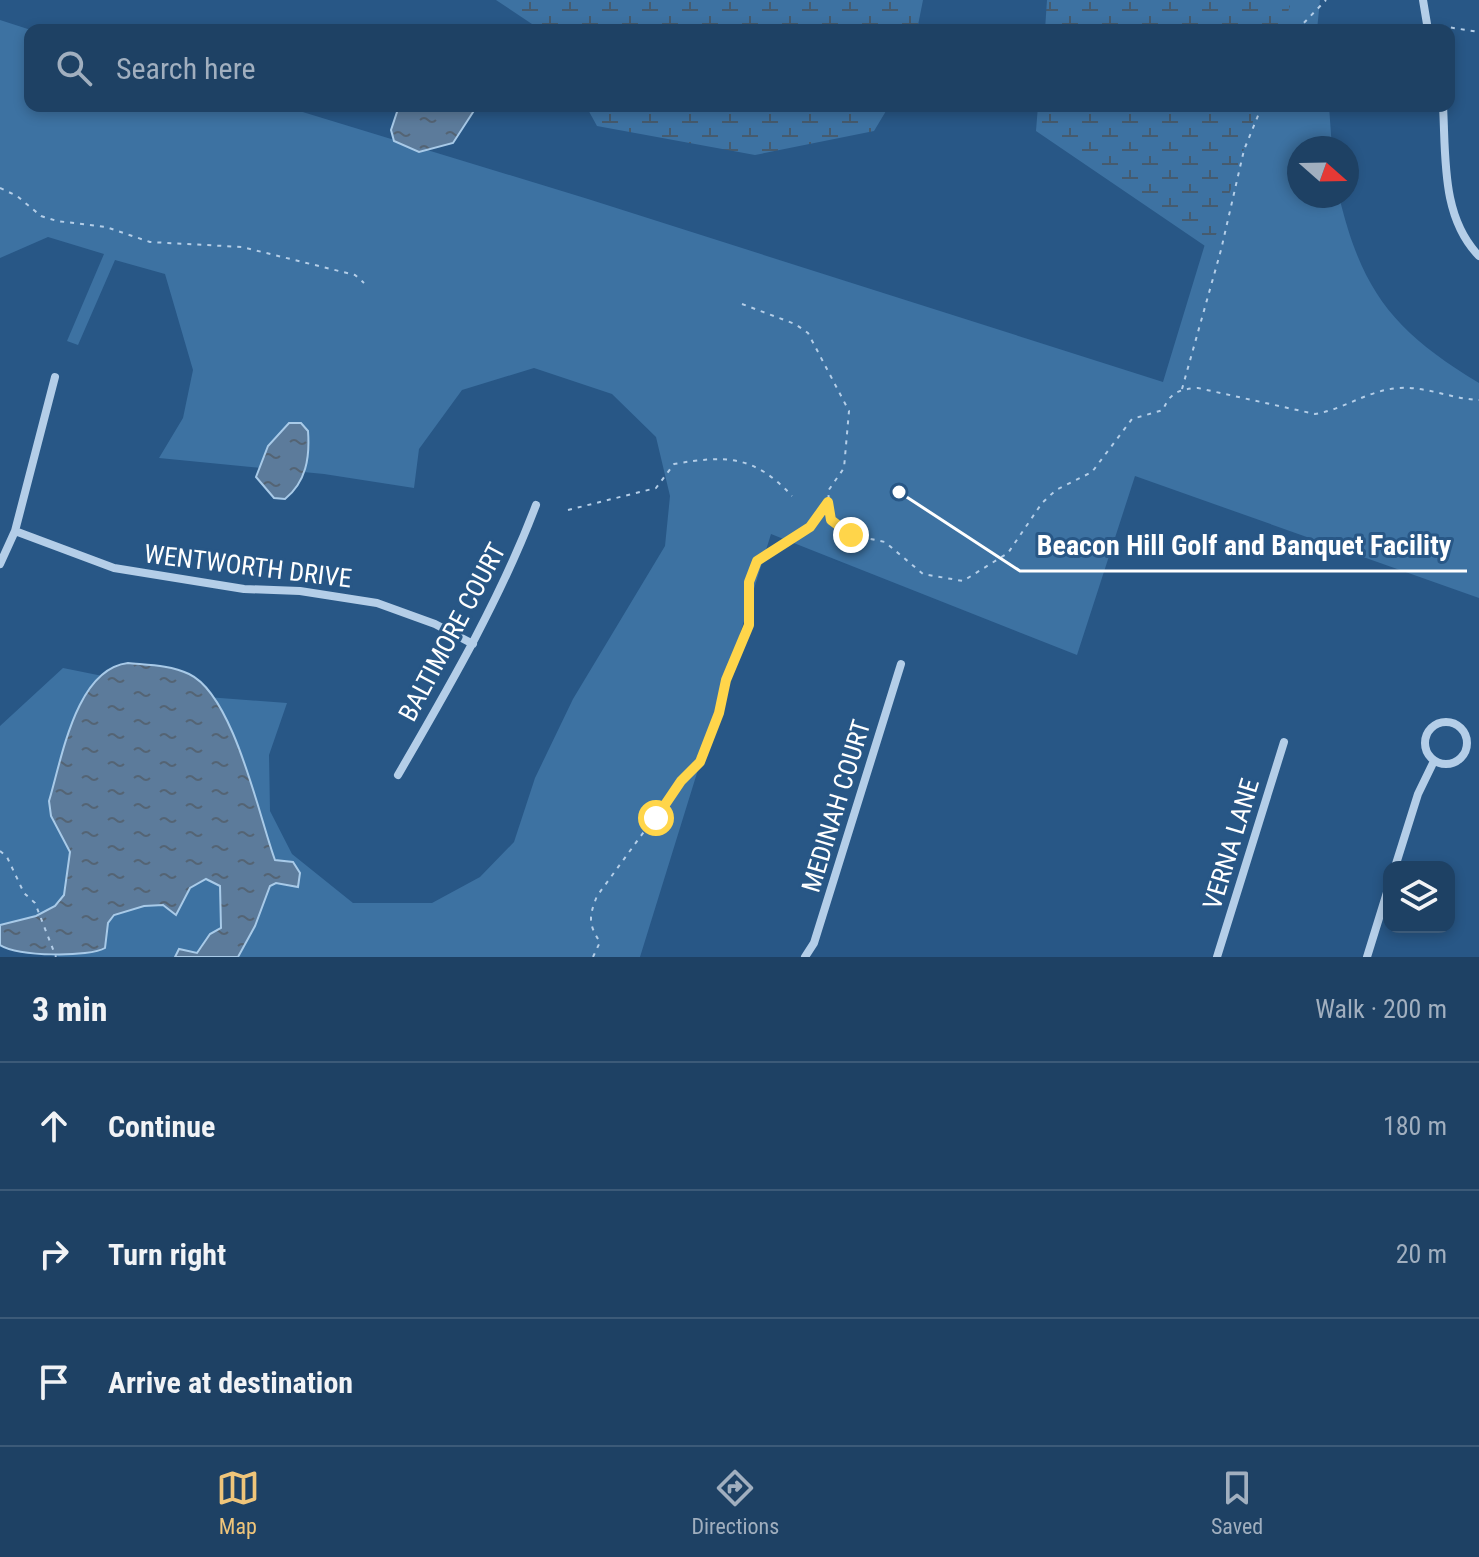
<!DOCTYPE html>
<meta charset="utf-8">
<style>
body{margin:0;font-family:"Roboto Condensed",sans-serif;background:#26486a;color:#f1f3f6}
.controls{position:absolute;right:24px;bottom:24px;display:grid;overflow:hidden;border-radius:16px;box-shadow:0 4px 12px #0003}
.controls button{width:72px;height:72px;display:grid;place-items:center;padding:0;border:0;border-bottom:2px solid #3c5a78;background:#1e4164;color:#f1f3f6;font:40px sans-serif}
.compass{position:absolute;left:1287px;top:136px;width:72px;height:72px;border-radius:50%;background:#1e4164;box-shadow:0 4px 12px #0003;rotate:110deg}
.stop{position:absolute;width:24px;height:24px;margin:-18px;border:6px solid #ffd54a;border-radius:50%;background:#fff}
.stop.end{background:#ffd54a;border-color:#fff;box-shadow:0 2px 8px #0008}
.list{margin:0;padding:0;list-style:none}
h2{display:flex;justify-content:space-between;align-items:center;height:104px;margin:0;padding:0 32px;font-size:34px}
h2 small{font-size:26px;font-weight:400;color:#a1afbf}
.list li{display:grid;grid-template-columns:52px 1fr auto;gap:24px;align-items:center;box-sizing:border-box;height:128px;padding:0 32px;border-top:2px solid #3c5a78}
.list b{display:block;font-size:30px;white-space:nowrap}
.list em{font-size:26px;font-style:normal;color:#a1afbf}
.icon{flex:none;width:44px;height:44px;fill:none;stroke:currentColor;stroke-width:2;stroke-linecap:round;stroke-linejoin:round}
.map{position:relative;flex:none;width:1479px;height:957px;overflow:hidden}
.search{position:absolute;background:#1e4164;box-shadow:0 4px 12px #0003;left:24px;right:24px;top:24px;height:88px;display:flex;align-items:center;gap:20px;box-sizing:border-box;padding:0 28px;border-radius:16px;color:#a1afbf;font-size:30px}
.sheet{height:488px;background:#1e4164}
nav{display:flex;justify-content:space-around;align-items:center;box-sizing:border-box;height:112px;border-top:2px solid #3c5a78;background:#1e4164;font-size:22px;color:#a1afbf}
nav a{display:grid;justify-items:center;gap:4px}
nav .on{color:#efc57a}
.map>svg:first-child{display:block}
</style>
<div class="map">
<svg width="1479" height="957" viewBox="0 0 1479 957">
<defs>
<pattern id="wetland-marsh" width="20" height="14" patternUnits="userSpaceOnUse" patternTransform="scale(2)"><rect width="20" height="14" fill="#3d72a2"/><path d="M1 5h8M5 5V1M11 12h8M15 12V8" fill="none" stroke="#465b6e"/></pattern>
<pattern id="water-ripples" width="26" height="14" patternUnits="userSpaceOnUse" patternTransform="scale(2)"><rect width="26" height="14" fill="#5c7b9b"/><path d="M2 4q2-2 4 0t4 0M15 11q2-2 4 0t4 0" fill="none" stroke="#546474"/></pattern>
</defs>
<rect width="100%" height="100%" fill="#285786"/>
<path fill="#3d72a2" d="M1279,0h41l-3,30h-47z
M0,20l31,10 -1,76h253l305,93 575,183 84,-276h82l3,42h-33v48h40c23,97 56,136 140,187v215l-344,-122 -58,179 -306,-121 -131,423h-581l-59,-15v-216l63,-58 144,29 80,6 -18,52 1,56 22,43 61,49h79l48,-26 34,-35 21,-64 38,-79 92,-153 5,-50 -14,-59 -44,-43 -78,-26 -72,22 -43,59 -5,39 -90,-14 -165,-16 24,-40 10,-48 -28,-96 -50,-14 -37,85 -11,-4 37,-87 -56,-17 -48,21z"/>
<path fill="url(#wetland-marsh)" d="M496,0h427l-6,30h-376z
M1047,0h236l7,6 -8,24h-237z
M586,106h303l-15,25 -119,24 -158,-29z
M1038,106h220l-47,144 -175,-119z"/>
<path fill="url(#water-ripples)" stroke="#a8cae8" stroke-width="2" d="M399,106h78l-24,37 -34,9 -25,-11 -3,-11z
M289,423h12l7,8c2,27 -2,51 -23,68l-11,-1 -18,-21 12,-31z
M128,663c20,2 42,2 61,11 45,21 70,143 86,186l18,2 7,11 -2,14 -22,-4 -6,3 -15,40 -17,31h-63l4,-8 18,4 13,-19 11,-6 -1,-42 -14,-7 -16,9 -14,27 -13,-10 -19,1 -30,9 -6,8 -3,25c-15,9 -86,9 -105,-3v-20l36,-9 19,-10 9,-11 6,-43 -19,-36 -2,-15c13,-43 27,-132 79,-138z"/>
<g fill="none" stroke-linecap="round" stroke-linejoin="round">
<path stroke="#b4cee8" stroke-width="2" stroke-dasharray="4 6" stroke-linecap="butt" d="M1441,26l38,6
M1297,30l29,-30
M0,188l17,8 24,20 16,5 49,6 44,15 92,5 113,28 9,8
M742,304l53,20 13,9 41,78 -5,57 -16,23 3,29 20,15 34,7 38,32 40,7 45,-28 34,-50 14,-13 36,-18 40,-53 31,-9c7,-18 17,-21 35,-22l117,26c30,-5 51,-23 83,-26 28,-2 54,11 81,12
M1182,389l39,-139 23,-100 18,-44
M568,510l88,-22 18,-24c52,-9 80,-9 118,32
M0,851l7,6 17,36 11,10 21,54
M593,957l7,-15c-12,-18 -11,-26 -3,-46l84,-115 19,-19 19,-49 7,-33 23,-55v-43l8,-21 53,-34 17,-24"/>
<path stroke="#b4cee8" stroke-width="8" d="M1423,0l5,30
M1443,106c3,51 -2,111 36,150
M15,531l99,37 130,21 56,2 77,12 58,21 38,20
M0,564l15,-33 40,-154
M1425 743a21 21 0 1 1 42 0a21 21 0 1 1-42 0Z
M398,775c51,-88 102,-175 138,-270
M1395,867l23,-73 16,-33
M805,957l9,-14 87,-279
M1217,957l67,-215
M1367,957l22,-71"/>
</g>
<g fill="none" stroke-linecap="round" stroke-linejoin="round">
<path stroke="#ffd54a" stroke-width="10" d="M656,818l25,-37 19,-19 19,-49 7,-33 23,-55v-43l8,-21 53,-34 18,-25 3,18 20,15"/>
</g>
<g text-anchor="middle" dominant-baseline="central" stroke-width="6" stroke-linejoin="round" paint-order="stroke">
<g font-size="26" fill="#fff" stroke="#285786">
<text transform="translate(248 566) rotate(7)">WENTWORTH DRIVE</text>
<text transform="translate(452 632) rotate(-62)">BALTIMORE COURT</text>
<text transform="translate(836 806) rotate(-73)">MEDINAH COURT</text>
<text transform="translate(1231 844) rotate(-73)">VERNA LANE</text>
</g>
</g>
<path fill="none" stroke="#fff" stroke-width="3" d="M899 492L1020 571H1467"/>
<circle fill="#fff" stroke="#285786" stroke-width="3" cx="899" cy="492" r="8"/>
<g font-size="28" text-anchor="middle" font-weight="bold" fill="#fff" stroke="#285786" stroke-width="6" stroke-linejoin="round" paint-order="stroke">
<text x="1244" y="555">Beacon Hill Golf and Banquet Facility</text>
</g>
</svg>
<div class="controls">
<button><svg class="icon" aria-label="layers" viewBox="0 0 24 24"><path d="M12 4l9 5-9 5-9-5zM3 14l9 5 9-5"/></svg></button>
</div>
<svg class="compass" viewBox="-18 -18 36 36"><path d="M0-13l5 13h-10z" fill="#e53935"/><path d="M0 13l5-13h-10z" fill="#a1afbf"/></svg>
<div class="stop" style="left:656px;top:818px"></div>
<div class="stop end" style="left:851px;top:535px"></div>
<div class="search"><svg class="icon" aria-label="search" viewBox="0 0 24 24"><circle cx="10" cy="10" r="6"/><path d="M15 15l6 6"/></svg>Search here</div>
</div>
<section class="sheet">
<h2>3 min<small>Walk · 200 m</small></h2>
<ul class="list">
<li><svg class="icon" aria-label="ahead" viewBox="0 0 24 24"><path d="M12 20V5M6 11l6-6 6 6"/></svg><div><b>Continue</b></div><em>180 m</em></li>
<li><svg class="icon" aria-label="right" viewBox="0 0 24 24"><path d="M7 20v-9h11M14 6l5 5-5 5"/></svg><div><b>Turn right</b></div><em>20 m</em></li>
<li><svg class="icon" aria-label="arrive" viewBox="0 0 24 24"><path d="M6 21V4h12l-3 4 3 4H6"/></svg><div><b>Arrive at destination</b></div></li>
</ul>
</section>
<nav>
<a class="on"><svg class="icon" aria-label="map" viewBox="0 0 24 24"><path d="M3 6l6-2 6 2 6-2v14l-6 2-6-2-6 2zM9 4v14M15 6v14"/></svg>Map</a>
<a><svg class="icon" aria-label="directions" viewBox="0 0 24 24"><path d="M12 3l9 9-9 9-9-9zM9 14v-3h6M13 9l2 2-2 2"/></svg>Directions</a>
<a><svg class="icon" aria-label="saved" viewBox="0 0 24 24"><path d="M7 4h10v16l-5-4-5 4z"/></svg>Saved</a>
</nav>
